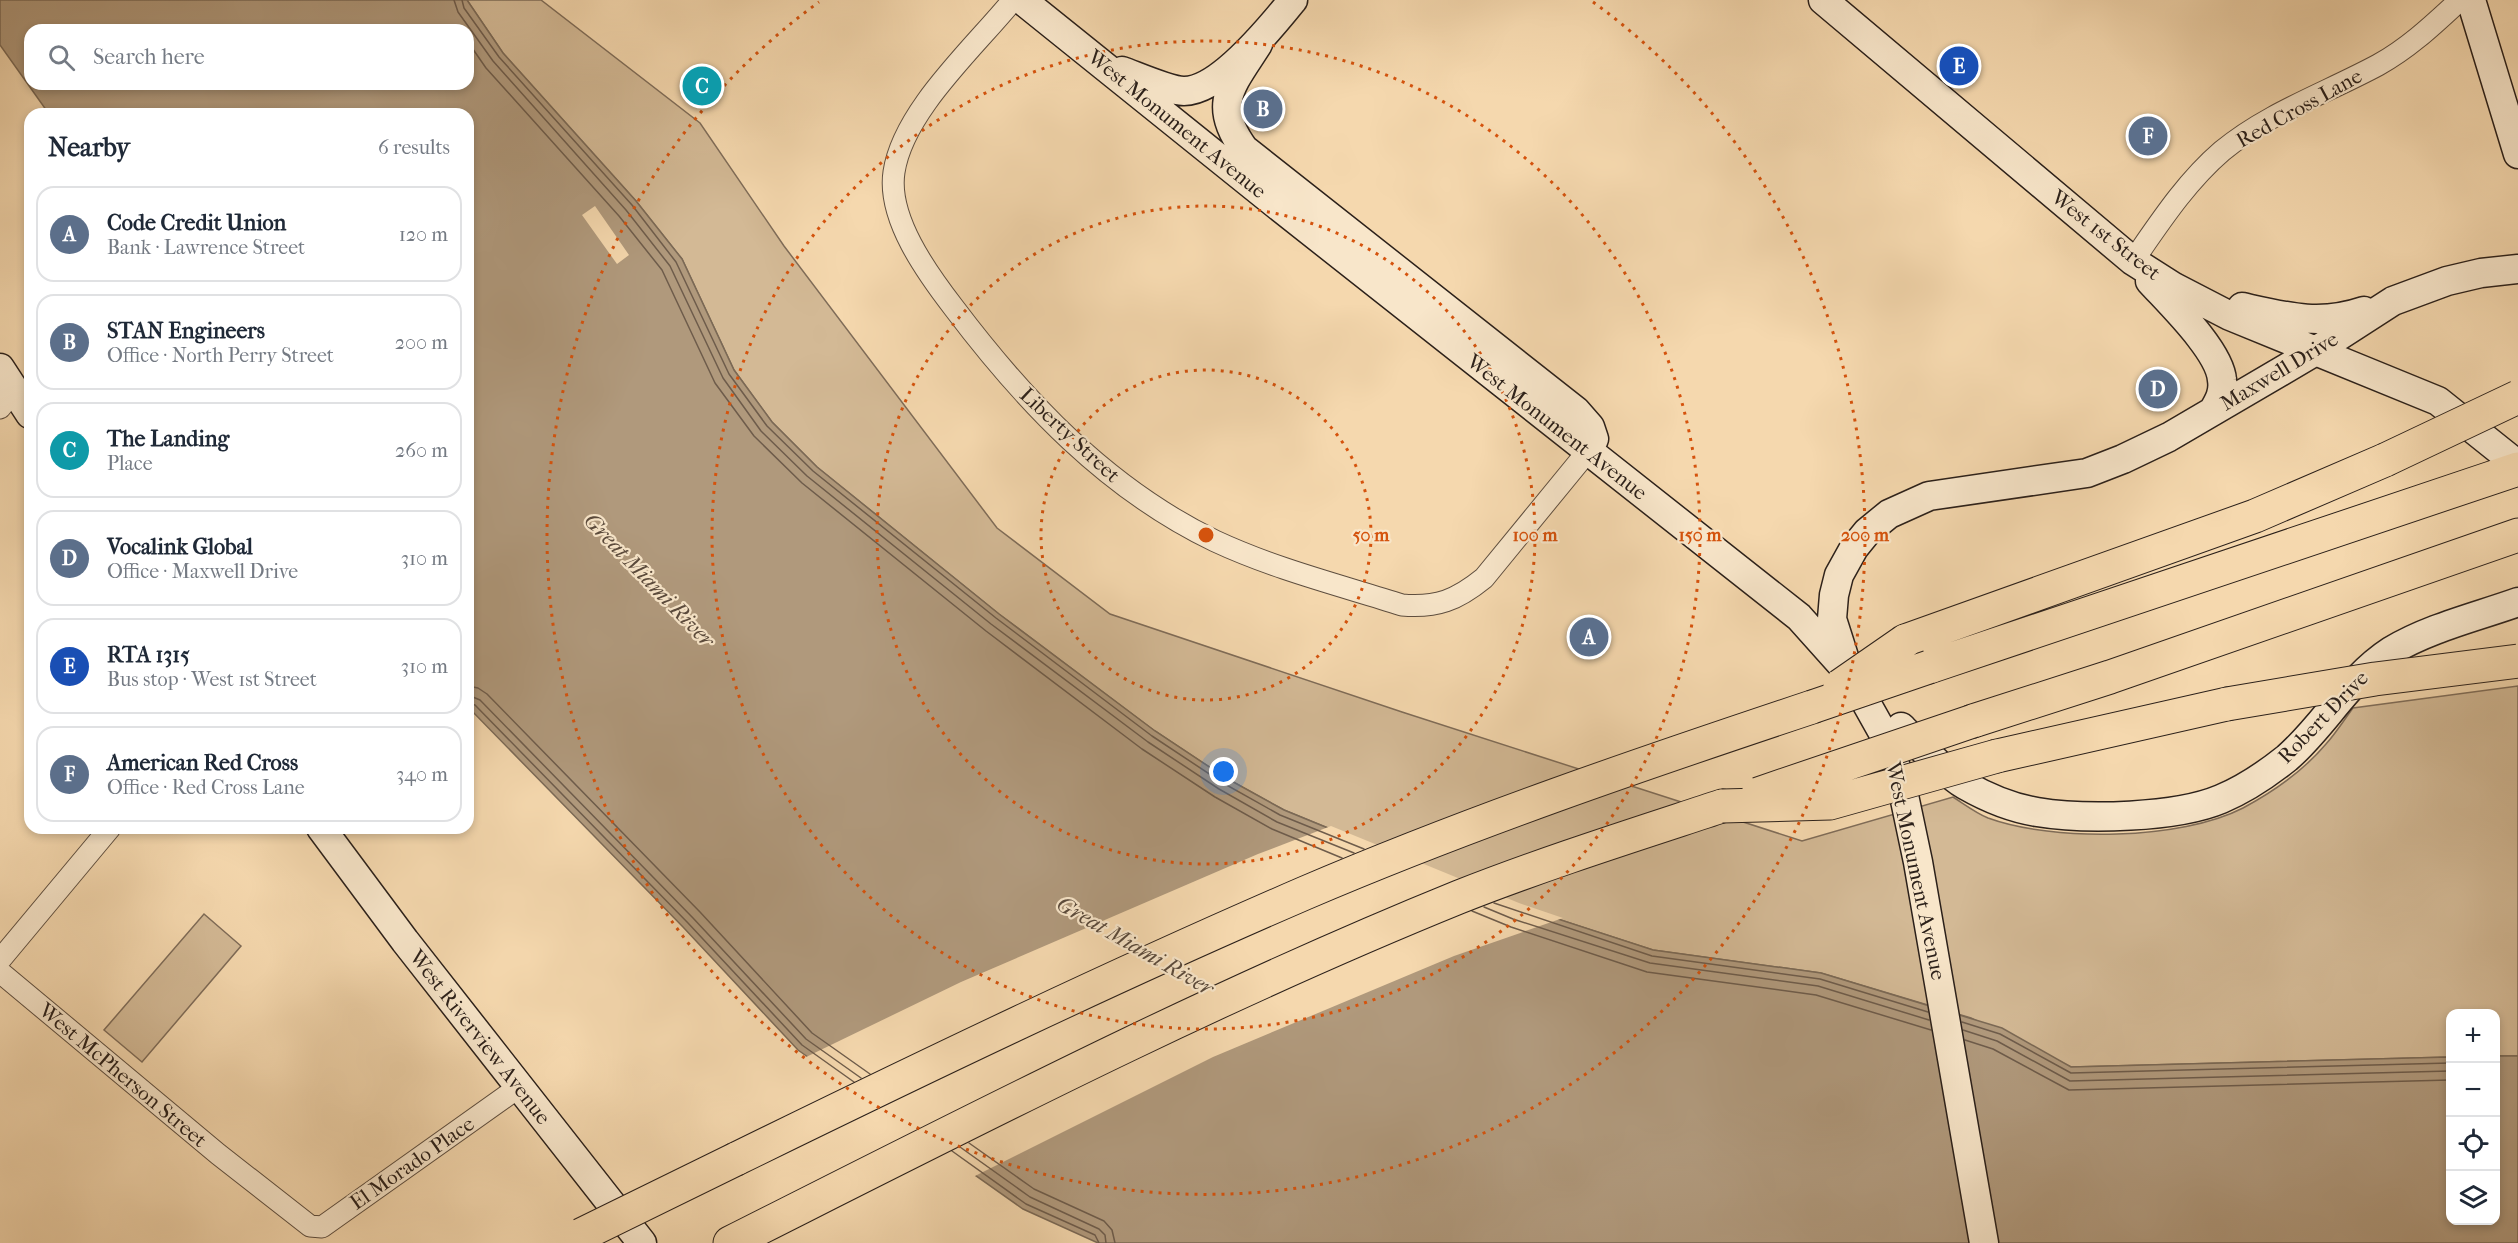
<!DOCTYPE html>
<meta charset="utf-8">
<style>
body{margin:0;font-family:"IM FELL French Canon",serif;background:#f6f6f7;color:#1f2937}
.controls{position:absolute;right:18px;bottom:18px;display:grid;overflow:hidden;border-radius:12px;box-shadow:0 3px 9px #0003}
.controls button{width:54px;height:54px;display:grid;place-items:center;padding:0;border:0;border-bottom:2px solid #e0e1e3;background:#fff;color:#1f2937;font:30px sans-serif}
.you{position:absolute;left:1224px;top:772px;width:21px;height:21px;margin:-15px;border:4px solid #fff;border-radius:50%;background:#1a73e8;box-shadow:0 0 0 9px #1a73e833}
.badge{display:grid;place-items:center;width:39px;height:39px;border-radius:50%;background:#8f2418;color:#fff;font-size:20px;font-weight:700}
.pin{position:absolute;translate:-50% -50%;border:3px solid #fff;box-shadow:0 2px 6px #0006}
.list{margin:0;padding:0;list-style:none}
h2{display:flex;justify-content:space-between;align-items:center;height:78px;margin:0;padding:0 24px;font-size:26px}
h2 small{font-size:20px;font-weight:400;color:#747a83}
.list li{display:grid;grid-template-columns:39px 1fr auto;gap:18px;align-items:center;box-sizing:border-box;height:96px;margin:0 12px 12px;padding:0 12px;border:2px solid #e0e1e3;border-radius:18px}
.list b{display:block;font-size:22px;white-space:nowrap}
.list p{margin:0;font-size:20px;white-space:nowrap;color:#747a83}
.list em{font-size:20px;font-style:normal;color:#747a83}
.icon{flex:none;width:33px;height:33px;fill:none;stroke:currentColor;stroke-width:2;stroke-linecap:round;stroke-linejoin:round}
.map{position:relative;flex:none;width:2518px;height:1243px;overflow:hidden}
.search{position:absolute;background:#fff;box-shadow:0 3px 9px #0003;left:24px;top:24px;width:450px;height:66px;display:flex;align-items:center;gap:15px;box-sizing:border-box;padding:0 21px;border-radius:18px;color:#747a83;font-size:22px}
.panel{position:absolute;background:#fff;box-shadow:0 3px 9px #0003;left:24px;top:108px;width:450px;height:726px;border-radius:18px}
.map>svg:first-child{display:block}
</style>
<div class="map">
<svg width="2518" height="1243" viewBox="0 0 2518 1243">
<rect width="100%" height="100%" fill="#f5d8ae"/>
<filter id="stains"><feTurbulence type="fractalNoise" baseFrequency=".00333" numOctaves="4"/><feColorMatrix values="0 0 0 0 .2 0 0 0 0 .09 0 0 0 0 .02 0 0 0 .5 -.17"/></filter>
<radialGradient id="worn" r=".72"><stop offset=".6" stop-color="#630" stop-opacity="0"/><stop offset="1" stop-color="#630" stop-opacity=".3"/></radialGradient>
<path fill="#d3b995" stroke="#7f6c58" stroke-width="1.5" d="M467,0h74l159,123 84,123 213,282 113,86 292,98 400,129 151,-44c11,7 23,16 35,21 66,24 193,22 255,-10 30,-16 61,-38 83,-64 10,-11 18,-24 27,-36l165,-22v370h-22v-42h-46v43l-379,10 -100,-49 -150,-45 -168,-23 -135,-44 -234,-96 -58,-32 -71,-47 -156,-117 -182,-147 -45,-45 -38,-52 -52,-111 -46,-58 -133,-148z
M204,914l37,32 -99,116 -38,-32z"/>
<path fill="#b0997c" stroke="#7b6955" stroke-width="1.5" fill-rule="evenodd" d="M0,0h467l36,53 133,148 46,58 52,111 38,52 45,45 182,147 156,117 71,47 58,32 234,96 135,44 168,23 181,55 69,39 379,-10v163h46v-164h22v187h-1420l-75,-34 -225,-159 -115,-123 -215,-220v-593h-419l-49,-69zM30,30h438v54h-438z"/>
<path fill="#f5d8ae" d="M595,206l34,49 -12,9 -35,-49z
M1331,826l188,77 44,15 -109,38 -241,101 -240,120 -169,-119 157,-76 297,-128z"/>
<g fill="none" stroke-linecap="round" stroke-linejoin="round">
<path stroke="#6e5c4b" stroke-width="1.5" d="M454,0l4,12 35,49 133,149 44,56 53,112 38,53 46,45 184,148 157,118 71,47 58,33 77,31
M462,0l2,8 35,49 133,148 44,57 53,112 38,52 46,45 183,147 156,118 71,47 57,32 84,34
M468,42l18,26 133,148 43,54 53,113 39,53 48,47 184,148 156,118 73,48 57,32 70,29
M468,686l10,2 9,6 213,218 112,121 58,41
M468,695l12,5 213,218 113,121 55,39
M468,703l7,2 213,218 114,122 52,37
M1494,903l158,53 168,23 108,33
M1484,907l29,12 137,44 168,23 111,34
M1472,911l39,16 136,45 169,23 115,35
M1962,1022l38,12 71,39 379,-10
M1963,1030l34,11 73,40 380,-10
M1965,1040l28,9 76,41 381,-10
M969,1143l65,46 70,32 8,9 3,13
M960,1147l70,50 69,32 6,6 1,8
M952,1151l74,53 69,31 4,8"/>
<g stroke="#5e4e3f" stroke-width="23">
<path id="street" d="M1013,0c-39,48 -110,111 -119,172 -7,46 33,101 60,136 71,94 153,181 261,233 60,28 124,44 187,64 35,3 55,-5 82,-27l104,-127
M2133,261c27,-39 53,-79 89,-110 46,-38 104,-58 156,-86 31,-17 56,-41 82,-65
M0,408l15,-18
M0,960l110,-132
M0,972l218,182 92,72 12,1 197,-140"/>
</g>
<g stroke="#2b201a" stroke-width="31">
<path id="secondary" d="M1022,0l255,205 522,412 51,57 37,66 15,46 16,76 66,381
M1823,0l310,261 41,26 56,29 208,85 80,64
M2471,0l47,154
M1258,44c-26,41 -47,60 -14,105l332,262 14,16 4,12 -6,12
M1122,71c14,5 48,20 62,20 36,0 88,-65 109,-91
M2150,281c20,22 70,70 72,99 2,12 -3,21 -9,31
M2242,307c45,10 78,19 122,4
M0,368l30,46
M1846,663l-14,-44 2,-24 5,-20 15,-27 13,-16 22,-18 40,-18 158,-23 36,-14 46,-22 145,-85 79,-51 54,-20 34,-8 37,-4
M1901,727c15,15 46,48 64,58 21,12 47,23 72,27 48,8 139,6 184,-13 24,-10 46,-25 66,-41 38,-33 61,-79 104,-107 38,-23 85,-34 127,-49
M321,828l84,113 237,302"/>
</g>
<g stroke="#2b201a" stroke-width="35">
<path id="highway" d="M1905,641l350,-125 130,-56
M1929,667l589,-198
M1973,721l137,-44 408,-142
M1997,756l230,-52
M736,1159c188,-92 377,-183 569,-266 166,-71 336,-129 507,-186
M730,1243c240,-121 480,-245 729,-346 86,-34 175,-62 263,-91"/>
</g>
<use href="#street" stroke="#f8e6ca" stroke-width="21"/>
<use href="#secondary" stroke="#f8e6ca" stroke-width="28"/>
<use href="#highway" stroke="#f5d8ae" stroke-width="33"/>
<g stroke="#2b201a" stroke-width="35" stroke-linecap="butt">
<path id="highway-bridge" d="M2385,460l133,-63
M1840,686l65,-45
M2227,704l148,-25 143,-18
M1812,707l117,-40
M1758,794l215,-73
M1722,806l108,-3 167,-47
M581,1235l155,-76"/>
</g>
<use href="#highway-bridge" stroke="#f5d8ae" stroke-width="33"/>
</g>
<g fill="none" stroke="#d5530d" stroke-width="3" stroke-dasharray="3 6">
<circle cx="1206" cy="535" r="165"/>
<circle cx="1206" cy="535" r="329"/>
<circle cx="1206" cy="535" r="494"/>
<path d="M1593 2A659 659 0 1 1 819 2"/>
</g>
<g text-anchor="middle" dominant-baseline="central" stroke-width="4.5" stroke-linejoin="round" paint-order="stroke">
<g font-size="21" fill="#2b201a" stroke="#f8e6ca">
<text transform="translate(2299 108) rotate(-29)">Red Cross Lane</text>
<text transform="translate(1177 124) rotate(39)">West Monument Avenue</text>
<text transform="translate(2106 235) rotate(38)">West 1st Street</text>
<text transform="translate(2279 371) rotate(-31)">Maxwell Drive</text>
<text transform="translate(1557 427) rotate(38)">West Monument Avenue</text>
<text transform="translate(1070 435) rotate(43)">Liberty Street</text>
<text transform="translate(2323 717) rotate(-46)">Robert Drive</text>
<text transform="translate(1916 871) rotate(78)">West Monument Avenue</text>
<text transform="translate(480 1037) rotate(52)">West Riverview Avenue</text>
<text transform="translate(123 1075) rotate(40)">West McPherson Street</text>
<text transform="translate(412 1163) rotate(-35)">El Morado Place</text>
</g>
<g font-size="22" font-style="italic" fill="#5a4a3c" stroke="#f8e6ca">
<text transform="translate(649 580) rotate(46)">Great Miami River</text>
<text transform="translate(1135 946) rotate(30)">Great Miami River</text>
</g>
</g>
<circle cx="1206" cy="535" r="9" fill="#d5530d" stroke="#f8e6ca" stroke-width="3"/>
<g font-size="18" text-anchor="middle" font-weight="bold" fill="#d5530d" stroke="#f8e6ca" stroke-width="4.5" stroke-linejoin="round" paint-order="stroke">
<text x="1371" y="541">50 m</text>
<text x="1535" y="541">100 m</text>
<text x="1700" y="541">150 m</text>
<text x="1865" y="541">200 m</text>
</g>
<rect width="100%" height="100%" filter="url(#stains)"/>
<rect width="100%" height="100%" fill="url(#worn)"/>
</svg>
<div class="controls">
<button>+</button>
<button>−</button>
<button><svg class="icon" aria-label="locate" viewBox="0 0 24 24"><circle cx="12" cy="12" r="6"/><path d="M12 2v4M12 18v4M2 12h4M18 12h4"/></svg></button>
<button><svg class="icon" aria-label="layers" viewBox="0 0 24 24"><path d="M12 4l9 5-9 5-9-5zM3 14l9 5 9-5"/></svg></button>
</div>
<div class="you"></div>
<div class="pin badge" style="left:1589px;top:637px;background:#5c6f8a">A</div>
<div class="pin badge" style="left:1263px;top:109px;background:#5c6f8a">B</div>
<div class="pin badge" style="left:702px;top:86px;background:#0f9aa8">C</div>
<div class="pin badge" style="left:2158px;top:389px;background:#5c6f8a">D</div>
<div class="pin badge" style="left:1959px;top:66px;background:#1a4fb4">E</div>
<div class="pin badge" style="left:2148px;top:136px;background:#5c6f8a">F</div>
<div class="search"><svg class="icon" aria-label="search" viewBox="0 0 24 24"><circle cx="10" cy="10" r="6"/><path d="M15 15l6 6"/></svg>Search here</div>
<section class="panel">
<h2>Nearby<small>6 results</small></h2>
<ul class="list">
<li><span class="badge" style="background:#5c6f8a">A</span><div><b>Code Credit Union</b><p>Bank · Lawrence Street</p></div><em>120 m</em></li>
<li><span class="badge" style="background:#5c6f8a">B</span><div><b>STAN Engineers</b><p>Office · North Perry Street</p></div><em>200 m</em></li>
<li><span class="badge" style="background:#0f9aa8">C</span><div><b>The Landing</b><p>Place</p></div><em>260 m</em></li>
<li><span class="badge" style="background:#5c6f8a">D</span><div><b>Vocalink Global</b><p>Office · Maxwell Drive</p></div><em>310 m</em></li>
<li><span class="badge" style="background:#1a4fb4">E</span><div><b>RTA 1315</b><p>Bus stop · West 1st Street</p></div><em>310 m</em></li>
<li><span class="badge" style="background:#5c6f8a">F</span><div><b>American Red Cross</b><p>Office · Red Cross Lane</p></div><em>340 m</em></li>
</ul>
</section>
</div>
